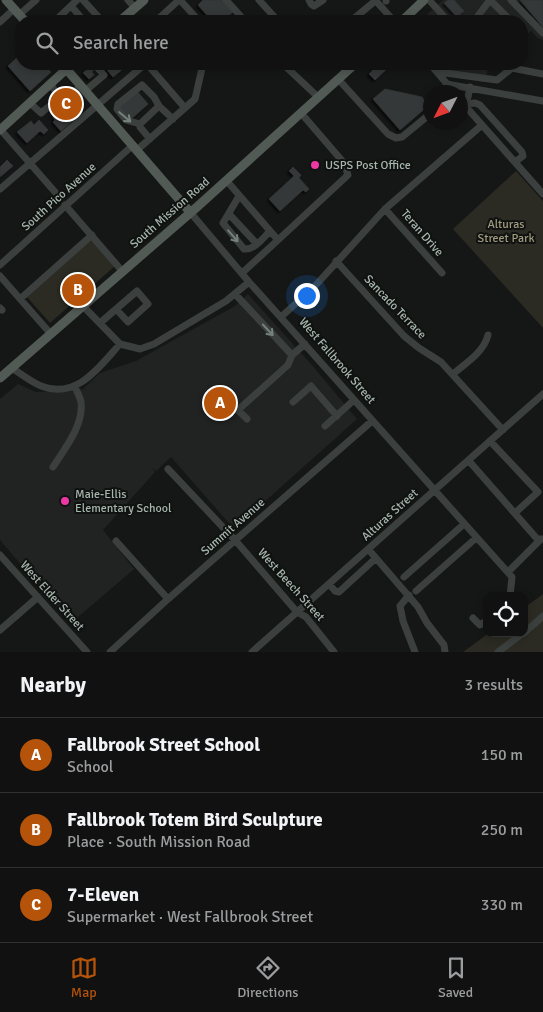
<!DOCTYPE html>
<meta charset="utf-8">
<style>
body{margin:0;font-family:Signika,sans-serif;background:#191a19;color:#f1f3f6}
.controls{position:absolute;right:15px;bottom:15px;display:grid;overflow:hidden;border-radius:10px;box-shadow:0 2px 8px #0003}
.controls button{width:45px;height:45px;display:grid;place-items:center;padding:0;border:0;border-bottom:1px solid #303130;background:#101110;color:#f1f3f6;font:25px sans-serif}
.compass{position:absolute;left:423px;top:85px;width:45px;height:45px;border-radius:50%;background:#101110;box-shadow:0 2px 8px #0003;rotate:228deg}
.you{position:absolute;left:306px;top:295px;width:18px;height:18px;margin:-12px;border:4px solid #fff;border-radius:50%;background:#1a73e8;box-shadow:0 0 0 8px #1a73e833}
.badge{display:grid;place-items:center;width:32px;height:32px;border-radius:50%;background:#b45309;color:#fff;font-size:16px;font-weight:700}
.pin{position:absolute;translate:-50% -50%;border:2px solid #fff;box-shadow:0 1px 5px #0006}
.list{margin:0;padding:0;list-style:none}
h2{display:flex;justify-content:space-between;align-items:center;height:65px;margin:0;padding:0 20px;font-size:21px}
h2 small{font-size:16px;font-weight:400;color:#9c9d9f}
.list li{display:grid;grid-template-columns:32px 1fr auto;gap:15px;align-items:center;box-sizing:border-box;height:75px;padding:0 20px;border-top:1px solid #303130}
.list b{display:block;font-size:19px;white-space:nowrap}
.list p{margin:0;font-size:16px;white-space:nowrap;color:#9c9d9f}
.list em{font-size:16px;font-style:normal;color:#9c9d9f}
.icon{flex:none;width:28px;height:28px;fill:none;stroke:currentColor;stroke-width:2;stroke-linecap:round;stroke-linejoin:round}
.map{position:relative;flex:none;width:543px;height:652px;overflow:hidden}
.search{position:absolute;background:#101110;box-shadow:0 2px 8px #0003;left:15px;right:15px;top:15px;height:55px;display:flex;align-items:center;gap:12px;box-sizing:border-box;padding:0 18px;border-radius:20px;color:#9c9d9f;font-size:19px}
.sheet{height:290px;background:#101110}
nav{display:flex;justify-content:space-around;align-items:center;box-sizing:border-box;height:70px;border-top:1px solid #303130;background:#101110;font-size:14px;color:#9c9d9f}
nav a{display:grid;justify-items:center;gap:2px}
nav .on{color:#b45309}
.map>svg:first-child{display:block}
</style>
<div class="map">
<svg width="543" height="652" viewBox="0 0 543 652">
<defs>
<filter id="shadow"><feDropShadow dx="-2" dy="2" stdDeviation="1" flood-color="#0009"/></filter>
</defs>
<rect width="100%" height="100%" fill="#151716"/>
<path fill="#212323" d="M443,0h100v40l-5,-2 -7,-7 -9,8v-18h-102z
M440,64h54l-6,4 -3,14 -35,-6z
M248,294l63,70 46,55 -123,110 -63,-72 -15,14 -4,-4 3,5 -52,58 31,39 -63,54 -71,-83v-141l18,-15 18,8 48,-3 2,2 -2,-3 16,-15 36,-12 99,-55z"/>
<path fill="#2b2b23" d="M516,171l27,30v127l-90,-99z
M90,239l25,27 -65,57 -24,-27z
M543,594v58h-80l26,-19h35v-25z"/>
<path fill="#353937" stroke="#2f3232" filter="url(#shadow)" d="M203,0h19l11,12 -11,9h-10l-14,-16z
M448,0h6l10,11 -7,6 -13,-14z
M520,0h23v27z
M21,54v10h22l8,8 -21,19 -22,-25z
M102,64h27l-16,13z
M379,64h7l3,3 -14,13 -6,-6z
M91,66l3,3 -2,3 2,3 -5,4 -6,-6z
M385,89l37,8 6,9 -28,24 -27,-31z
M137,91l11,13 -19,17 -11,-13z
M69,104l10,11 -18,16 -8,-9 2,-2 -2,-2z
M39,120l9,10 -4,4 -4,-3 -13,12 -10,-11 14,-11 3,4z
M7,160l6,6 -13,11v-10z
M293,167l8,8 -2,3 10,11 -3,3 -3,-2 -23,21 -11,-12 25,-23 -5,-5z"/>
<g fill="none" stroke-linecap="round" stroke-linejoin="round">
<path stroke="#3b403e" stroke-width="7" d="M83,0l19,21
M128,0l7,8
M180,0l19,21
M226,0l19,21
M259,0l19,21
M309,0l2,4 3,2 9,-6
M375,0l19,21
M429,0l19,21
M490,0l21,21
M511,0l32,33
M386,1v-1
M71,6l13,15
M19,15l17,-15
M55,21l22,-21
M156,21l23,-21
M351,21l24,-20
M474,21l16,-21
M0,22l14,-13
M147,64l38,44
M283,64l35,33
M430,64l24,28
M438,72l59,8 15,-12 31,6
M338,79l50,55 8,4 6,-1 28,-23
M446,84l97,17
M51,85l7,10 3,2 8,-1 12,-10
M85,91l19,-16 -10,-11
M460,100l83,94
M30,103l11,10 20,-16
M464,104l11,-1 5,2 42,47 1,4 -8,6
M464,104l4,-7 2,-10
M140,124l-14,-4 -9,-11 1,-5 24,-19 12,12 5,9
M0,129l55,63
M150,139l-10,-12v-3l19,-18 14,13
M137,150l58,-51 8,-35
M226,180l52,60 -36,33
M0,189l145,-125
M239,196l-16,27 21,26c11,1 19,-11 26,-18
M65,205l58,67
M385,209l57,64
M190,212l59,70 263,295 -2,19
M229,214l28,30
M278,240l70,-65 -4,-12 -43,-50
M336,261l68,75 15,12 22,14 62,68
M0,265l133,-120
M0,276l50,57
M235,294l57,61 13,-11
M20,299l72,-64
M82,305l38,39 20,5 14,-5 72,-43 23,-19
M0,308l2,2
M281,317l34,-31 70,-77 97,-84
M100,323l37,-32 11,13 -20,18 -12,-13
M12,368c9,6 19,14 29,18 36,14 58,-19 79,-42
M453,374c13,-11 31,-22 35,-39
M293,402l18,-16 26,30
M247,419l-9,-9 50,-45 4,-10
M325,426l29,-26
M490,441l48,51 -23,21
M469,461l70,80
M53,467c12,-19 31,-42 28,-65 -1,-5 -4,-10 -6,-15
M168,469l67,71 62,72 9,5 28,35
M116,541l52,58
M369,550l49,57 9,16 17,22 1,7
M0,555l87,97
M508,572l33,-33
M404,577l60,-53
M329,584l6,7 4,1 37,-34
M416,591l60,-53
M409,595l-9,11 3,15 12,31
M473,618l7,7 7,-5
M0,630l38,-33
M524,633l19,-17
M110,652l58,-53 204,-178
M252,652l291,-258
M498,652l25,-19"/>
<path stroke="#525a56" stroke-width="9" d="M6,0l19,21
M120,21l24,-21
M402,21l22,-21
M62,64l128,148
M0,130l72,-66
M0,378l197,-171 158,-143"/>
</g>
<defs><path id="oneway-shaft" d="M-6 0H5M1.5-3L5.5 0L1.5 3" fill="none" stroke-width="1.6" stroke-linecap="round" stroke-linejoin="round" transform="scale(1.25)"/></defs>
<g stroke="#76817b">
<use href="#oneway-shaft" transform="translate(125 117) rotate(40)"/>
<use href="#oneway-shaft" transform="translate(233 236) rotate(49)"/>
<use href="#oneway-shaft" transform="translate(268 330) rotate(47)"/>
</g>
<g fill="#ec37a4" stroke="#101211" stroke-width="2">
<circle cx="315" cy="165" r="5"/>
<circle cx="65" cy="501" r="5"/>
</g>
<g text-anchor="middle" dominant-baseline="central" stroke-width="4" stroke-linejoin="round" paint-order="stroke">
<g font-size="12" fill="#a7b6ad" stroke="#101211" text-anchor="start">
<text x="325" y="165">USPS Post Office</text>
<text x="75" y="494">Maie-Ellis<tspan x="75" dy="14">Elementary School</tspan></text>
</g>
<g font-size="12" fill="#a7b6ad" stroke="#101211">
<text transform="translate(59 197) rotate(-42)">South Pico Avenue</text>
<text transform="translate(170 213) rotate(-41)">South Mission Road</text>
<text transform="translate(422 233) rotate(49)">Teran Drive</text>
<text transform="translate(395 307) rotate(46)">Sancado Terrace</text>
<text transform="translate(337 361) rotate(49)">West Fallbrook Street</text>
<text transform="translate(390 515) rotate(-42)">Alturas Street</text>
<text transform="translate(233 527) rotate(-41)">Summit Avenue</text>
<text transform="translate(291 585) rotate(48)">West Beech Street</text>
<text transform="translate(52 596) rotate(48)">West Elder Street</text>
</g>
<g font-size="12" fill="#a19a7e" stroke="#101211">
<text x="506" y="224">Alturas<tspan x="506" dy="14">Street Park</tspan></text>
</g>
</g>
</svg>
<div class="controls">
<button><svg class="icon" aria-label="locate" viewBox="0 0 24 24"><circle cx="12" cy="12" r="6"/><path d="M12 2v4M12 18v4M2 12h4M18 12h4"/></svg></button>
</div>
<svg class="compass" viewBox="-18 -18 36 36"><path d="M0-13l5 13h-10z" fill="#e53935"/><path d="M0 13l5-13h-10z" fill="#9c9d9f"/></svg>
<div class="you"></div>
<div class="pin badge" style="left:220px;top:403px">A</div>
<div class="pin badge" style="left:78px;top:290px">B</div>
<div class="pin badge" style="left:66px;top:104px">C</div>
<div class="search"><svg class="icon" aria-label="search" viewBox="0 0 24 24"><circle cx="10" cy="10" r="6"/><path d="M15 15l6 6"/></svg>Search here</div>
</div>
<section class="sheet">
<h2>Nearby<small>3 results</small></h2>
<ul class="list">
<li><span class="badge">A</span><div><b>Fallbrook Street School</b><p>School</p></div><em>150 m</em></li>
<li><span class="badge">B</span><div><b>Fallbrook Totem Bird Sculpture</b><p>Place · South Mission Road</p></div><em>250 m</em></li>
<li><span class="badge">C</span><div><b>7-Eleven</b><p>Supermarket · West Fallbrook Street</p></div><em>330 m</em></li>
</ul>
</section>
<nav>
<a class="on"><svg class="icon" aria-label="map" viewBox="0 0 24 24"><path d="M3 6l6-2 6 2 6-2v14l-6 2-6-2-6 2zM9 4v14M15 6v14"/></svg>Map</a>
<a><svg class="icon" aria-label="directions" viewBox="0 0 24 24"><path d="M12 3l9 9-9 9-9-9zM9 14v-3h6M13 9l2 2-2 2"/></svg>Directions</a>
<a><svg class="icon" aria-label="saved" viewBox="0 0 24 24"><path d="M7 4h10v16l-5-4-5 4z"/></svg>Saved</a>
</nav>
